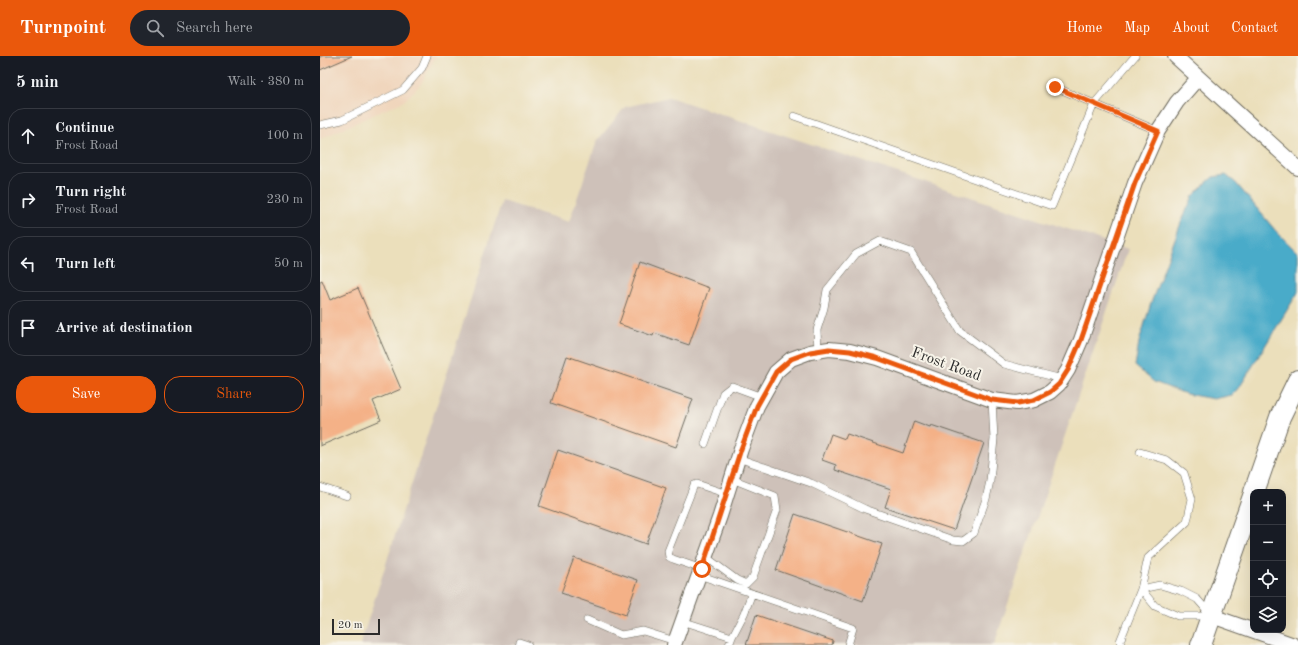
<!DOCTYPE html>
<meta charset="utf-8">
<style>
body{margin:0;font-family:"Old Standard TT",serif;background:#20242c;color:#f1f3f6}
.controls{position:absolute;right:12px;bottom:12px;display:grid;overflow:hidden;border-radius:8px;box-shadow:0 4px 16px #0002}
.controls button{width:36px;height:36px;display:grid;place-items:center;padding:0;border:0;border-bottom:1px solid #363941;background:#171b24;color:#f1f3f6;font:20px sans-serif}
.scale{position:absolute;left:12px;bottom:10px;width:48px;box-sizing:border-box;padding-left:4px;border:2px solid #2b2b2b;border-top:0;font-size:11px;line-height:14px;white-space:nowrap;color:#2b2b2b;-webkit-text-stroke:3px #f7f3e8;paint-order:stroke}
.stop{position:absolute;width:12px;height:12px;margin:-9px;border:3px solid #ea580c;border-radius:50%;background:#fff}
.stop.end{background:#ea580c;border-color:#fff;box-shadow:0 1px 4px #0008}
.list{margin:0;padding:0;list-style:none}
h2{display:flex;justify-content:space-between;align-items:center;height:52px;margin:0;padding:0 16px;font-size:17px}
h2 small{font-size:13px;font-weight:400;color:#9ea1a6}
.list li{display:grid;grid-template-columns:26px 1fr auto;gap:12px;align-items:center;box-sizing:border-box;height:56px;margin:0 8px 8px;padding:0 8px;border:1px solid #363941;border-radius:16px}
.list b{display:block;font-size:15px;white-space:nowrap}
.list p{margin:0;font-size:13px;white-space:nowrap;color:#9ea1a6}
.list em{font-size:13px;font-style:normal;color:#9ea1a6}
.actions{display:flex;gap:8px;padding:12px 16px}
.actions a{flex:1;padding:9px 0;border:1px solid #ea580c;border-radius:16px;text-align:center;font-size:14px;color:#ea580c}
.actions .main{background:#ea580c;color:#fff}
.icon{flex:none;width:22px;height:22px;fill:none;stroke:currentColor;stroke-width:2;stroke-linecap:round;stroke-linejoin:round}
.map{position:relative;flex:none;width:978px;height:589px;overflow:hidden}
header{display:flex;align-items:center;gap:24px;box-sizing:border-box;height:56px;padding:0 20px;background:#ea580c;color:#fff}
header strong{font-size:19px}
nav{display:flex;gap:22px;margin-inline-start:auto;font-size:14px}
.search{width:280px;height:36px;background:#20242c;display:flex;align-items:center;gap:10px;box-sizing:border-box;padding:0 14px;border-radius:22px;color:#9ea1a6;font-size:15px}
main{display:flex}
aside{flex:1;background:#171b24}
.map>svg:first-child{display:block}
</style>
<header>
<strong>Turnpoint</strong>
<div class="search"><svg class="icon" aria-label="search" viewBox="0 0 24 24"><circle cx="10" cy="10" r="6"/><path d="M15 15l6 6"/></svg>Search here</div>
<nav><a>Home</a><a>Map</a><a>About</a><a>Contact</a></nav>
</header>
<main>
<aside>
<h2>5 min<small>Walk · 380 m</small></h2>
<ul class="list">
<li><svg class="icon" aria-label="ahead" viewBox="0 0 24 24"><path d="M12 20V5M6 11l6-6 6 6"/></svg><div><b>Continue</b><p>Frost Road</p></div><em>100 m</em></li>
<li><svg class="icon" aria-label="right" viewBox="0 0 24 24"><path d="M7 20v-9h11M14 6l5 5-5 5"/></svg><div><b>Turn right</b><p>Frost Road</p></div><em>230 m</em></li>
<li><svg class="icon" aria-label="left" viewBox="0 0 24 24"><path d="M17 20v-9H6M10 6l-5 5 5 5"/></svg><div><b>Turn left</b></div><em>50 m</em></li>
<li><svg class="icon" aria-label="arrive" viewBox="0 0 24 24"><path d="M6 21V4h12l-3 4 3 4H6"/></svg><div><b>Arrive at destination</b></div></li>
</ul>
<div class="actions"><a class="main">Save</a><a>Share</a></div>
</aside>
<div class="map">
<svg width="978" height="589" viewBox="0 0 978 589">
<rect width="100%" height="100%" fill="#f7f3e8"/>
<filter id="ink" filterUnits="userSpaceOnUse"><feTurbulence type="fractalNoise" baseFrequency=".025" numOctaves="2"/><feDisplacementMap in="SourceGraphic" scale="8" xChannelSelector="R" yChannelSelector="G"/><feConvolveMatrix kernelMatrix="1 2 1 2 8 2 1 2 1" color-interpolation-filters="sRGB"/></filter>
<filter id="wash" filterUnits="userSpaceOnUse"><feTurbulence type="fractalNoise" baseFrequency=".012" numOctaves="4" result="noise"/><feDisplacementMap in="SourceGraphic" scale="16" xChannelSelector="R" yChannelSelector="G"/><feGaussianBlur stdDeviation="0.9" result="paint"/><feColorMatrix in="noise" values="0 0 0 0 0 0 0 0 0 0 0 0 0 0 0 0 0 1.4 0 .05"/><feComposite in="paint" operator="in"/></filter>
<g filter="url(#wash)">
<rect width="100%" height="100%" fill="#ebdfbb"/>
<path fill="#f0d5bc" d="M0,0h116l-15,28 -17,17 -84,38z"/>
<path fill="#cec1b9" d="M349,41l459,152 -134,396h-634l142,-444 67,21 28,-81 28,-34z"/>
<path fill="#4aabc9" stroke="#3a6b7a" d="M906,119l10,8 39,47 23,23v38l-1,3 -56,91 -9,10 -18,4 -28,-5 -32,-12 -19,-16 4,-24 12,-39 31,-83 11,-24 10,-10 10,-9z"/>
<g id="blocks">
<path fill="#f4b187" d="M0,0h32l-32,14z
M320,206l69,26 -20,57 -35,-12 -1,3 -34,-12z
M2,224l8,20 28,-12 43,101 -28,12 8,19 -61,26v-165z
M247,300l126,43 -17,48 -125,-44z
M594,365l16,6 1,-2 53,18 -30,87 -69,-23 6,-18 -56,-19 1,-5 -14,-5 9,-26 14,5 2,-5 56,19z
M238,394l108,38 -20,56 -107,-38z
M475,458l87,30 -19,57 -87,-31z
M254,502l64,22 -12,35 -65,-22z
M436,559l77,26 -1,4h-86z"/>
</g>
</g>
<g filter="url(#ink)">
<use href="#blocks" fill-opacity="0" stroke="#6e6a5d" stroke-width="1"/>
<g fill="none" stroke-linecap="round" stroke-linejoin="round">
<g stroke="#6e6a5d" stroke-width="8">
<path id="lane" d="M735,31l103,44
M474,60l258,90 42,-102 41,-48
M0,69l22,-5 61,-30 19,-22 5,-12
M498,295l-1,-21 7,-22 3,-18 29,-36 24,-13 31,11 49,79 44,33 58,15
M385,388l18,-51 9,-7 30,11
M418,402l73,25 54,26 88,31 10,1 11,-8 12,-34 4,-18 4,-42 -2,-39
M0,431l27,9
M386,501l31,23 9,4 7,-7 24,-67 -2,-14 -43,-17
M382,513l-29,-10 -4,-2 -1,-6 26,-66 3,-1 30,10
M379,519l154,53 -5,17
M840,529l21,6 16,8 15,17h-34l-23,-10 -14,-17z
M267,564l34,15 22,-4 32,10
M362,565l50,16 -3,8
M412,581l12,-23 8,-21
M199,586l9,3
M801,589l-1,-4 21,-52 7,-31 39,-36 5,-23 -8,-26 -17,-13 -27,-8"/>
</g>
<g stroke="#6e6a5d" stroke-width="16">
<path id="street" d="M855,0l123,112
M892,560l82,29
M354,589l46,-129 21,-67 16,-43 19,-34 15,-13 19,-7 19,-3 21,2 27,7 115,42 25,3 17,-3 16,-8 9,-8 9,-14 13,-30 54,-157 23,-52 19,-29 21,-24"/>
</g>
<g stroke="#6e6a5d" stroke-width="22">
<path id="secondary" d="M934,436l26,-75 18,-37
M881,589l52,-149"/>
</g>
<use href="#lane" stroke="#fff" stroke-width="7"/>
<use href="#street" stroke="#fff" stroke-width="14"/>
<use href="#secondary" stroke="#fff" stroke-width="20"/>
</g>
</g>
<g fill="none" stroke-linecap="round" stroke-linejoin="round" filter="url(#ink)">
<path stroke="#ea580c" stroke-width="5" d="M382,513l39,-120 16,-43 19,-34 15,-13 19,-7 19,-3 21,2 27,7 115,42 26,3 16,-3 16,-8 9,-8 9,-14 13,-30 54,-157 23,-52 -103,-44"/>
</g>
<g text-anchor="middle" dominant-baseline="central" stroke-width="4" stroke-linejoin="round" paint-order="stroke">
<g font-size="15" fill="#2b2b2b" stroke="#f7f3e8">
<text transform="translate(626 309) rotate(20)">Frost Road</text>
</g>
</g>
</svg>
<div class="controls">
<button>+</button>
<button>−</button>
<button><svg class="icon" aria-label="locate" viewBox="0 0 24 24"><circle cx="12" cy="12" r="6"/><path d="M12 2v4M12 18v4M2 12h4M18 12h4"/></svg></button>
<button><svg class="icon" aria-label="layers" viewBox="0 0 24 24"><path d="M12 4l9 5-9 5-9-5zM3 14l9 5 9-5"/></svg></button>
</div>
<div class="scale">20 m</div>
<div class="stop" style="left:382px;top:513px"></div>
<div class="stop end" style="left:735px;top:31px"></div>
</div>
</main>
